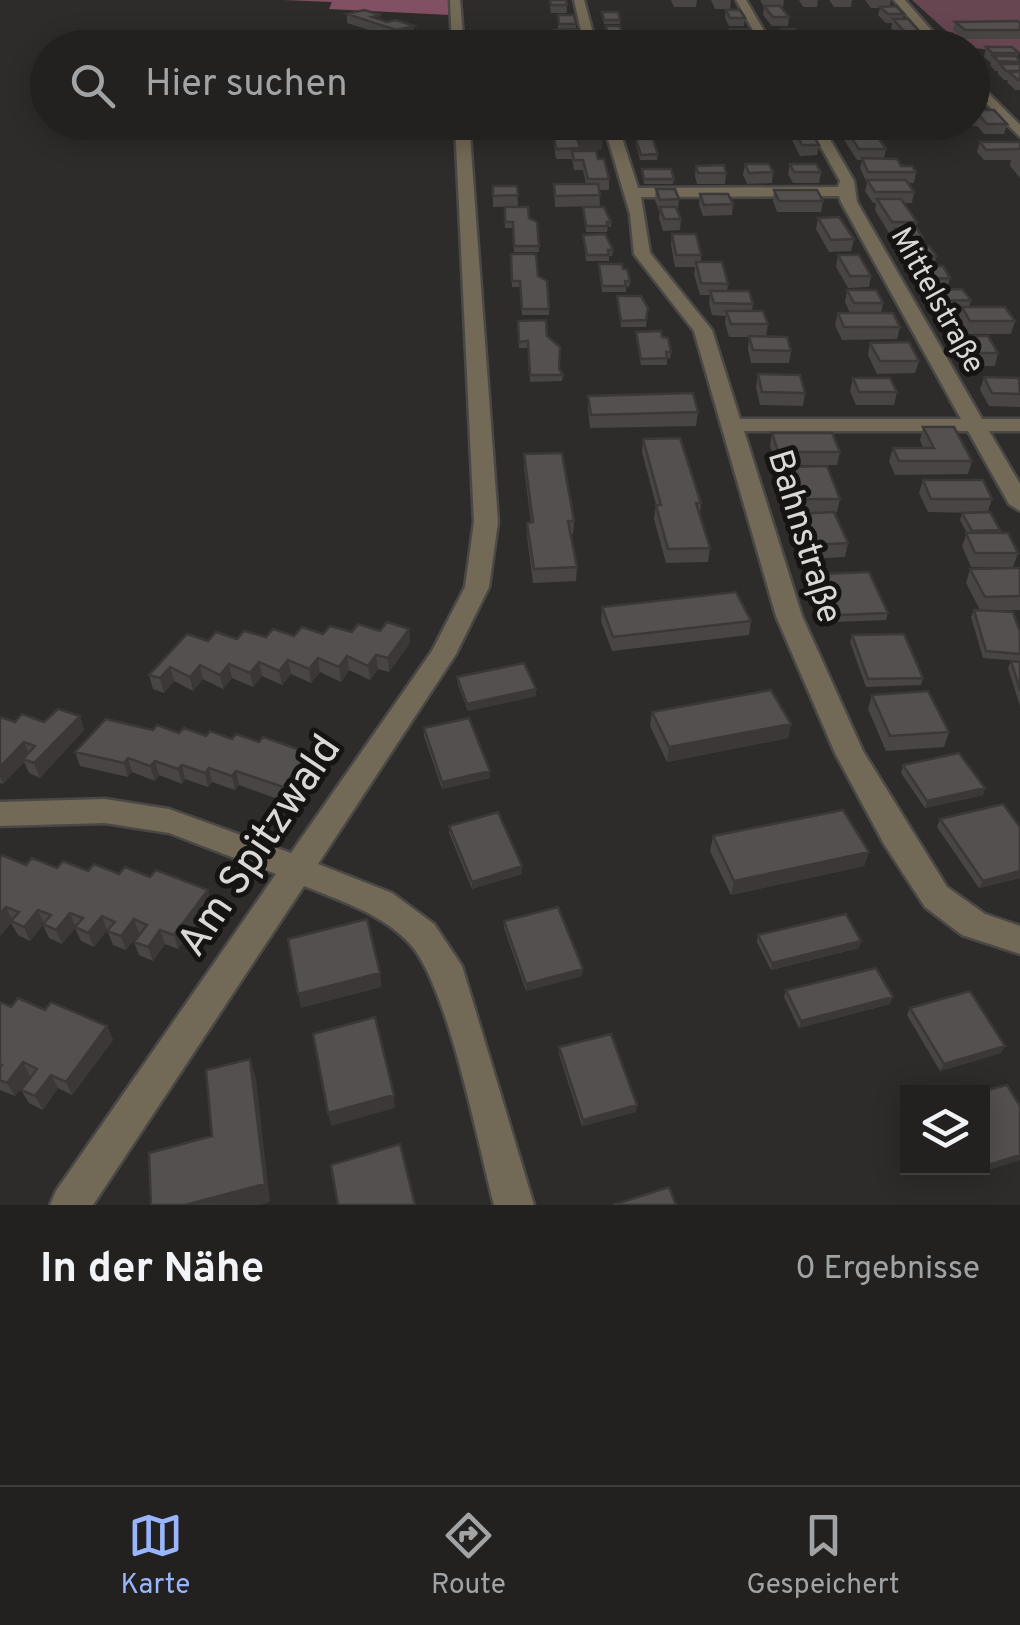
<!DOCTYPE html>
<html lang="de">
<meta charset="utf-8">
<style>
body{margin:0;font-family:Overpass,sans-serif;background:#2e2e2d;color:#f1f3f6}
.controls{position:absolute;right:30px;bottom:30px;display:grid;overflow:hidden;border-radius:0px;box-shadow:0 5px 25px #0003}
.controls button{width:90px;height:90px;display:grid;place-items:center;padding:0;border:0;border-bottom:2px solid #3f3e3e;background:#222120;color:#f1f3f6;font:50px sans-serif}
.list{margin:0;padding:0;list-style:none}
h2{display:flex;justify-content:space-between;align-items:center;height:130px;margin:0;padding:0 40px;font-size:42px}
h2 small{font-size:32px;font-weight:400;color:#a2a3a5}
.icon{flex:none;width:55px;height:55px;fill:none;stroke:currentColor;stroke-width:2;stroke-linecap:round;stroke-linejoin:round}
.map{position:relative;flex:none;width:1020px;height:1205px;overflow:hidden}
.search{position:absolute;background:#222120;box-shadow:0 5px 25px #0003;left:30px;right:30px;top:30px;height:110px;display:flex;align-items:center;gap:25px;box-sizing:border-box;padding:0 35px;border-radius:55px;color:#a2a3a5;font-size:38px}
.sheet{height:280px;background:#222120}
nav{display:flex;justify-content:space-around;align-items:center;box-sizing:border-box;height:140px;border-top:2px solid #3f3e3e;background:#222120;font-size:28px;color:#a2a3a5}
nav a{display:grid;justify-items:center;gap:5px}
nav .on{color:#98b5fd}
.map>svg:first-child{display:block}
</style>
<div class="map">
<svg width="1020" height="1205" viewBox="0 0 1020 1205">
<rect width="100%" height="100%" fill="#2e2c2a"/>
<path fill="#674652" d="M912,0h108v53l-56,-6z"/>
<path fill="#815163" d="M283,0h166l1,15 -121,-6 3,-7z"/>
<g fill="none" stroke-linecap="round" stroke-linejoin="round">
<g stroke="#4a4846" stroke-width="5">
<path id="minor" d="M450,0h10l4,48h-12z
M574,0h10l13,48h-12z
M736,0h10l28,48h-11z
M894,0h11l42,48h-12z
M972,77l48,48v12l-48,-48z
M455,122h14l29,400 -9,65 -33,67 -138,210 74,29 42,31 28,42 72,239h-40c-16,-60 -46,-220 -84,-261 -27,-30 -69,-43 -106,-58l-211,319h-43l6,-14 220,-317 -107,-41 -64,-10 -105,3v-24l105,-3 64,10 122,44 141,-202 33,-64 9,-65z
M603,122h14l21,66 200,-1 2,-6 -33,-59h13l34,59 3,21 125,217h38v12h-31l31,53v27l-11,-7 -41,-73h-224l58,185 61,135 84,136 38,27 35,12v28l-58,-19 -37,-28 -41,-63 -49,-91 -59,-137 -82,-285 -60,-77 -4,-40zM839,196l2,6 120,217h-221l-28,-89 -62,-77 -9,-56z"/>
</g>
<use href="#minor" fill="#726956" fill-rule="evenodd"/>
</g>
<path fill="#484544" d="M549,0h17l1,13h-16z
M671,0h26l-1,7h-22z
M711,0h20l-1,9h-15z
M760,0h24l-1,7h-2l8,10 -1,9h-16l-9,-11 1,-8z
M799,0h19l-1,7h-14z
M829,0h23l-1,7h-17z
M865,0h26l-1,6 14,8 -1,5 17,13 -1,3 15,10 -1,3h-25l-3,-4 1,-4h-4l-11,-12 1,-5h-6l-8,-8 2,-7h-9z
M726,10l19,8 -1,8h-15l-4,-8z
M602,12l18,8v4h-16z
M347,14l67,20 -17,5 -50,-16z
M558,15l18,9v5l6,19h-25l-2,-10v-8h3z
M955,22l65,1v16h-57l-10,-9z
M606,26l16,8 -1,5h-13z
M730,29h20l-1,14h-3v5h-25v-11h8z
M781,29l20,9 -1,9h-15l-5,-9z
M986,47l33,6 -2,5 3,4v28h-5l-8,-8 1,-2h-4l-6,-6v-3h-3l-5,-6 1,-2 -7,-6z
M972,88l14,13 -3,9 24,14 -3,10h-20l-7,-8h-17l-3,-4h15z
M553,122l30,5 19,22 -16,2 12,8 11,20v11h-10l1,16 -45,1 -1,-23h32l-3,-14h-9l-2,-11h-16l-2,-12v-10l19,-3 -1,-2h-19z
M631,122l24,9v5h-21z
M781,122h19v3h-17z
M843,125l43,24 -2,9 32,14 -2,11h-6l6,9 -2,11h-8l13,19 -2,6 8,10 -1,8 14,10 -2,10 16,12 -3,11 24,11 -2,7 46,14 -4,13h-44l-9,-15 2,-7 -24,1 -7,-11 3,-12h-12l-7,-12 2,-10h-8l-7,-10 2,-9h-3l-6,-9 1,-7h-5l-14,-23 1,-7h-3l-8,-12 2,-8 -7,-15 2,-8h-5l-16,-25z
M794,130l25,15 -2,10 -17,1 -8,-16z
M636,139l22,15 -1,6h-17l-4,-16z
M980,142h40v36l-10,-12 1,-6h-27l-7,-8z
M745,164l28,8 -1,11 -25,1 -4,-9z
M790,164l31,8 -2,11h-26l-5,-9z
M696,166l30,7 -1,11h-28l-2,-8z
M642,169l32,10 -1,5h-29z
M493,186h24l1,20 -25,1z
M656,189l23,10 -1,11 3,9 -1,11 -17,1 -4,-13 1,-7h-1l-4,-11z
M774,190l49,11 -2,11h-44l-4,-11z
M700,194l33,10 -1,11 -29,1 -4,-11z
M505,207l32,15 2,30h-25l-1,-24h-8z
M583,207l28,15v5h-3l-1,5h-21z
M818,218l36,21 -3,12 -22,1 -13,-23z
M672,234l29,21v7l27,22 -1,7 26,13 -1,7 16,13 -2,13 25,14 -2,12h-38l-3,-14 1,-12h-20l-4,-14 1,-7 -14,-1 -3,-12 1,-8h-10l-6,-21 1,-7h-20l-4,-22z
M583,235l30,15 -1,6h-3v5h-23z
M511,254l27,22 11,33v6h-27l-2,-28h-8z
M838,255l33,21 -2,11 -21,1 -12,-21z
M599,264l24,5 7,12 -1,6h-3v5h-24z
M847,290l36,13 -2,10 19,14 -3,12 -55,1 -7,-15 3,-12h12l-5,-11z
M617,296l31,12 -2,19h-25z
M518,321l29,15 16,39 -1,6 -32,1 -2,-34h-9z
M636,332l26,5 9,15 -1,6h-3v7h-26l-5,-27z
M955,336l43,17 -3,13h-33l-10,-17z
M870,343l49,18 -4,12 -38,1 -9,-19z
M758,374l47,19 -2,13 -43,-1 -4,-18z
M984,377l36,2v28l-31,-1 -9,-16z
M853,378l44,14 -3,13h-38l-6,-14z
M588,396l110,16 -2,14 -106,2 -2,-19z
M923,427l49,34 -4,13 -73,1 -6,-14 4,-13h30l-3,-8z
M772,433l68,19 -3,13h-61l-6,-19z
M643,439l58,64 -1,13 10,32 -2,14 -42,1 -12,-44 2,-14 -14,-53z
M524,454l50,67 -1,13h-2l6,33 -1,14 -43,2 -6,-47v-13h4l-7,-55z
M788,467l52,32 -3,13 -3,1 14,30 -3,14 -37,2 -14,-31 3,-14 34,-1h-34l-11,-33z
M923,480l69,19 -4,13 12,18v3l18,20 -5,14h-42l-9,-21 5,-13 -7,-13 2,-7h14l-48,-1 -9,-19z
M1020,568v42l-31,1 31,21v29l-37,-3 -12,-41 3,-7h6l-14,-27 4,-14z
M822,574l66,39 -2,7 -49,2 -17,-41z
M602,607l149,14 -2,14 -137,16 -11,-30z
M409,629l1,14 -21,29 -11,-3 -8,11 -21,-10 -8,12 -21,-10 -9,11 -20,-9 -9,11 -20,-9 -9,11 -21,-9 -9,11 -20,-10 -10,12 -19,-10 -10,12 -11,-4 -4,-14 59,-34z
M852,635l71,43 -2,7 -55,2 -16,-45z
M1011,661l9,1v44l-12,-38z
M457,677l79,12v7l-68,15 -10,-26z
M872,695l77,37 -5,15 -58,4 -18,-42z
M652,712l139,12 -3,14 -121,24 -17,-36z
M80,716l4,14 -44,48 -11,-5 -5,-11 -21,22 -3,-1v-66l15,5h29z
M424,728l66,50 -48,11 -18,-53z
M153,730l106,12 50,11 2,14 -25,35 -47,-17 -4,5 -23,-8 -4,5 -23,-8 -3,5 -23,-9 -4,6 -23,-9 -4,5 -48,-11 -5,-14z
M903,765l82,23 -2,7 -58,13 -24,-35z
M940,819l80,8v51l-41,10 -42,-61z
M449,826l73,40v8l-50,15 -23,-56z
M713,836l156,16 -5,14 -133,29 -21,-44z
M0,858l26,7 124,12 58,13 3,14 -33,45 -13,-5 -12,17 -14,-6 -5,-13 6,-8 -1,-1 -13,17 -13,-5 -6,-15 -13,17 -13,-6 -6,-13 -13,16 -13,-6 -6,-13 -13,16 -12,-6 -7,-12 -11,13z
M504,921l79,48 -1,7 -56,15 -22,-63z
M758,935l101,13 -88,22 -14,-28z
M786,990l104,14 -91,24 -15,-31z
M0,1002l11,5 34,3 62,16 6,14 -41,55 -14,-7 -15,22 -14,-7 -8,-13 11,-14h-2l-15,20 -15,-6z
M910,1008l91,45 -61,18 -33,-56z
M559,1047l77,65 -54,14 -23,-72z"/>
<path fill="#3b3837" d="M414,26v8l-17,5 -1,-9z
M603,139l-1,10 -22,3 -2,-11z
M409,629l1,14 -21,29 -1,-14z
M376,655l2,14 -8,11 -2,-14z
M347,656l2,14 -8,12 -2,-15z
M318,658l2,14 -9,11 -2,-14z
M288,660l3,14 -9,11 -3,-14z
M259,662l3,14 -9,11 -3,-14z
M229,664l3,14 -9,11 -3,-14z
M200,665l3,14 -10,12 -3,-14z
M170,667l4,14 -10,12 -4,-15z
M536,689v7l-68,15 -1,-7z
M80,716l4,14 -44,48 -6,-15z
M791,724l-3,14 -121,24 2,-15z
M24,742l6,14 -7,3 1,3 -21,22 -3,-7v-10z
M309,753l2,14 -25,35 -3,-15z
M128,758l4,14 -4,5 -4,-14z
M155,761l4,14 -4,6 -5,-15z
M182,765l3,14 -3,5 -4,-15z
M209,768l3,14 -4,5 -3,-14z
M236,771l3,14 -4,5 -3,-14z
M490,771v7l-48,11v-7z
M985,788l-2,7 -58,13 2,-7z
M869,852l-5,14 -133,29 3,-14z
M522,866v8l-50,15v-7z
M1020,871v7l-41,10 4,-7z
M208,890l3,14 -33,45 -4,-14z
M6,907l7,14 -13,15v-22z
M38,910l6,14 -14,17 -6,-14z
M70,913l6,14 -14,17 -6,-14z
M102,916l5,14 -13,17 -6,-14z
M134,919l5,14 -13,17 -5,-14z
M160,930l5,14 -12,17 -5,-14z
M861,941l-2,7 -88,22 1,-7z
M583,969l-1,7 -56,15v-7z
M380,973l2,14 -81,21 -3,-14z
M893,997l-3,7 -91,24 2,-7z
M107,1026l6,14 -41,55 -6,-13z
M1005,1046l-4,7 -61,18 4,-7z
M250,1059l6,19 14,124 -10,3h-75z
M23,1062l7,14 -15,20 -8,-13z
M51,1075l7,13 -15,22 -8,-14z
M394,1095l1,13 -64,18 -3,-13z
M637,1105l-1,7 -54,14 1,-6z
M1020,1155v5l-43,14 4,-6z"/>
<path fill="#54504f" stroke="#3b3837" stroke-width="2.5" d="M550,0h16l1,5h-16z
M764,6h16l9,11h-16z
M896,6l8,8h-16l-8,-7z
M364,10l17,5 -9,2 15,5 9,-2 18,6 -18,4 -49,-16z
M726,10h14l5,8h-15z
M602,12h16l2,8h-16z
M558,15h16l2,9h-17z
M893,19h15l12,13 -16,-1z
M1018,21l2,2v7h-55l-10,-8z
M606,26h14l2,8 -14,1z
M578,29l4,16h-23l-4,-15z
M730,29h20v5h-20z
M781,29h14l6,9h-14z
M907,35h17l10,10h-18z
M721,37h22l4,6h-22z
M609,43h17l1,5h-17z
M986,47h26l7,6h-27z
M993,56h23l4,6 -22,-1z
M1000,64h20v16h-2l-8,-7 9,-2h-13z
M972,88h1l13,13 -14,1z
M972,110h22l13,14h-20l-7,-8h-8z
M553,122h30v5h-9l-1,5 -1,-6h-19z
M632,122h21l2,9h-21z
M843,125h27l16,24h-27z
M574,127h26l3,12 -25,2 2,7 -24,1 -2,-12 21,-3z
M794,130h16l9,15h-17z
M636,139h17l5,15 -17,1z
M980,142h40v7l-34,1z
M572,151h24l2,8h6l5,20h-21l-5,-19h-9z
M862,158l35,1 4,7h11l4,6h-48z
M745,164h24l4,8 -24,1z
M790,164h26l5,8h-27z
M724,165l2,8h-28l-2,-7z
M642,169h29l3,10h-30z
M867,180h39l8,12h-39z
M554,184h44l2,11 -45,1z
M493,186h24l1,9 -25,1z
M656,189h19l4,10 -19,1z
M774,190h43l6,11h-44z
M700,194h28l5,10 -29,1z
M877,199h24l16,23h-25z
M505,207h23l1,11 8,4 2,24h-25l-1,-24h-8z
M583,207h21l7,15h-4l1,4h-22z
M660,207h16l5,12h-17z
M839,217l15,22 -23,1 -13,-22z
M917,228l6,10h-22l-6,-9z
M605,234l8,16h-5l1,5h-22l-4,-20z
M672,234h24l5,21h-25z
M903,246h26l7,10 -27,1z
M511,254h25l2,22 9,5 2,28h-27l-2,-28h-8z
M838,255h21l12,21h-21z
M696,262h26l6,22 -27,-1z
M599,264h23l1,5h4l3,12h-5l1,5h-24z
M916,266h27l7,12 -27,1z
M962,289l9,11 -32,1 -7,-11z
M847,290h29l7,13h-29z
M710,291h39l4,13 -39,-1z
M617,296h24l7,12 -2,12 -25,1z
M962,307h43l10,14h-45z
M726,311h37l5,13h-37z
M838,313h55l7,14h-56z
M546,320l1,16 13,11 -1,22 4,6h-33l-2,-34 -9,1 -1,-21z
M661,331l1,6 6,1 3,14h-5l1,6 -26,1 -5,-27z
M749,336l38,1 4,14 -38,-1z
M955,336h33l10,17h-33z
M909,342l10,19h-39l-10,-18z
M758,374l42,1 5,18 -43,-1z
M984,377l35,1 1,16 -28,-1z
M853,378h37l7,14h-38z
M693,393l5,19 -107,3 -3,-19z
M923,427h31l18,34h-73l-6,-13h41z
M772,433h60l8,19h-62z
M680,438l21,65h-5l14,45 -42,1 -8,-29 -4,-15h5l-18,-66z
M562,453l12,68h-6l9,46 -43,2 -7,-46 6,-1 -9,-68z
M827,466l13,33h-40l-12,-32z
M923,480h60l9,19h-61z
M834,512l14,31 -37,2 -14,-31z
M990,512l10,18 -28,1 -10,-18z
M966,533h42l10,20h-43z
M1020,568v28l-35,1 -15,-28z
M869,572l19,41 -49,2 -17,-41z
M736,592l15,29 -138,16 -11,-30z
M974,610l39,2 7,20v22l-34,-3z
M387,622l22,7 -21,29 -12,-3 -8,11 -21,-10 -8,11 -21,-9 -9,11 -21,-9 -9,11 -20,-9 -9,11 -21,-9 -9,11 -20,-10 -10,12 -20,-10 -10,11 -11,-3 38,-41 21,7 8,-9 21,7 7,-8 22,6 7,-8 21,7 8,-9 21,7 7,-8 22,6 6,-8 22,7z
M904,634l19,44 -55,1 -16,-44z
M1011,661l9,1v28z
M524,663l12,26 -69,15 -10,-27z
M771,690l20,34 -122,23 -17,-35z
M928,691l21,41 -59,4 -18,-41z
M58,709l22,7 -46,47 -11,-4 12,-13 -11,-4 -24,25v-50l15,5 7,-8 22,8z
M469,718l21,53 -48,11 -18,-54z
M106,719l47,11 4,-5 22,8 5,-5 22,8 4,-5 22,8 4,-5 23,8 4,-5 46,16 -26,34 -47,-16 -4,5 -23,-8 -4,5 -23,-8 -4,4 -23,-8 -5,5 -22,-8 -4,5 -49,-11z
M959,753l26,35 -58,13 -24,-36z
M1003,804l17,23v44l-37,10 -43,-62z
M843,810l26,42 -135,29 -21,-45z
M498,812l24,54 -50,16 -23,-56z
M2,855l24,10 6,-7 25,10 6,-7 25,10 6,-7 25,10 6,-7 25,10 6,-7 52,20 -34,45 -14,-5 -12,17 -14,-5 13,-17 -13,-6 -13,17 -14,-5 8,-9 -13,-6 -14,17 -13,-6 8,-9 -13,-5 -14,17 -13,-6 8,-9 -13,-5 -14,17 -13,-6 8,-9 -13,-5 -6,7v-56z
M558,907l25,62 -57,15 -22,-63z
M846,914l15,27 -89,22 -14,-28z
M367,919l13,54 -82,21 -10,-55z
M876,968l17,29 -92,24 -15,-31z
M970,991l35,55 -61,18 -34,-56z
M18,998l27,12 6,-8 56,24 -41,56 -15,-7 -16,21 -14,-6 16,-21 -14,-7 -16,21 -7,-3v-13l2,-2 -2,-1v-62l11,5z
M375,1017l19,78 -66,18 -15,-79z
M611,1034l26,71 -54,15 -24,-73z
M250,1059l15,125 -80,21h-34l-2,-52 63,-17 -6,-66z
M1007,1085l13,21v49l-38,12v-75h-2z
M400,1144l15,61h-77l-7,-40z
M669,1187l7,18h-63z"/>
<g text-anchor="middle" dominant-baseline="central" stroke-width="10" stroke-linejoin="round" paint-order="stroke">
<g font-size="30" fill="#dad8d7" stroke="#161413">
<text transform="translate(936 301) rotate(61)">Mittelstraße</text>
</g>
<g font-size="35" fill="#dad8d7" stroke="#161413">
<text transform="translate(803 537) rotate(73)">Bahnstraße</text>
</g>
<g font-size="42" fill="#dad8d7" stroke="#161413">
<text transform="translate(261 847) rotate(-56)">Am Spitzwald</text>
</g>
</g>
</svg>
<div class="controls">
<button><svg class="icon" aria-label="layers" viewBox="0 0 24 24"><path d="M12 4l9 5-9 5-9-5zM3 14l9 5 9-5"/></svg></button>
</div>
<div class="search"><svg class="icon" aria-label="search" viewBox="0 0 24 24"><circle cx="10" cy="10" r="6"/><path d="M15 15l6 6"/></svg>Hier suchen</div>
</div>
<section class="sheet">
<h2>In der Nähe<small>0 Ergebnisse</small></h2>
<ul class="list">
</ul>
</section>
<nav>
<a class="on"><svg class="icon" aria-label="map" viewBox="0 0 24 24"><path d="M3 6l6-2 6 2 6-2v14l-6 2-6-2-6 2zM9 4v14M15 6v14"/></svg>Karte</a>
<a><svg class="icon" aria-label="directions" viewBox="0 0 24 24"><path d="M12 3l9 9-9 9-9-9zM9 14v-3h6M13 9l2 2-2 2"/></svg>Route</a>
<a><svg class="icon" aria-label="saved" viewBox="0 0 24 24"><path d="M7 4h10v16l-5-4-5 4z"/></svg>Gespeichert</a>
</nav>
